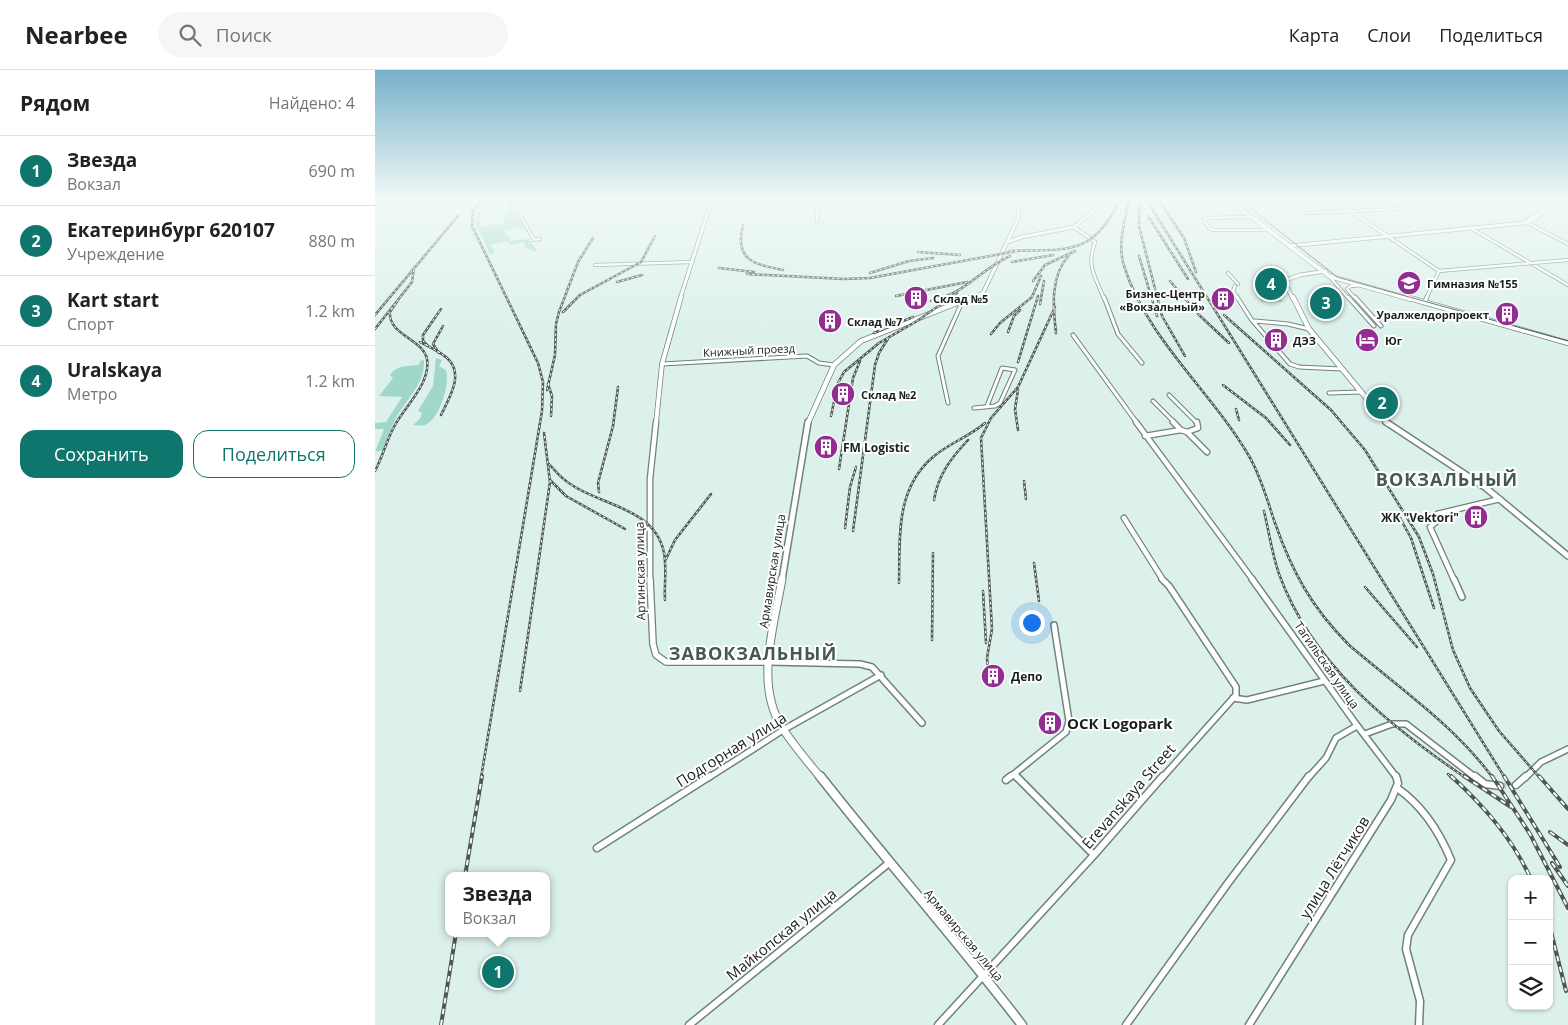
<!DOCTYPE html>
<html lang="ru">
<meta charset="utf-8">
<style>
body{margin:0;font-family:"Open Sans",sans-serif;background:#f6f6f6;color:#222}
.controls{position:absolute;right:15px;bottom:15px;display:grid;overflow:hidden;border-radius:10px;box-shadow:0 1px 4px #0004}
.controls button{width:45px;height:45px;display:grid;place-items:center;padding:0;border:0;border-bottom:1px solid #e0e0e0;background:#fff;color:#222;font:25px sans-serif}
.you{position:absolute;left:656px;top:552px;width:18px;height:18px;margin:-12px;border:4px solid #fff;border-radius:50%;background:#1a73e8;box-shadow:0 0 0 8px #1a73e833}
.badge{display:grid;place-items:center;width:32px;height:32px;border-radius:50%;background:#0f766e;color:#fff;font-size:16px;font-weight:700}
.pin{position:absolute;translate:-50% -50%;border:2px solid #fff;box-shadow:0 1px 5px #0006}
.popup{position:absolute;left:70px;top:802px;width:105px;height:65px;box-sizing:border-box;display:grid;place-content:center;border-radius:10px;background:#fff;filter:drop-shadow(0 1px 4px #0005);font-size:16px;white-space:nowrap;color:#767676}
.popup b{font-size:19px;color:#222}
.popup::after{content:'';position:absolute;left:50%;top:100%;margin-left:-10px;border:10px solid transparent;border-top-color:#fff}
.list{margin:0;padding:0;list-style:none}
h2{display:flex;justify-content:space-between;align-items:center;height:65px;margin:0;padding:0 20px;font-size:21px}
h2 small{font-size:16px;font-weight:400;color:#767676}
.list li{display:grid;grid-template-columns:32px 1fr auto;gap:15px;align-items:center;box-sizing:border-box;height:70px;padding:0 20px;border-top:1px solid #e0e0e0}
.list b{display:block;font-size:19px;white-space:nowrap}
.list p{margin:0;font-size:16px;white-space:nowrap;color:#767676}
.list em{font-size:16px;font-style:normal;color:#767676}
.actions{display:flex;gap:10px;padding:15px 20px}
.actions a{flex:1;padding:11px 0;border:1px solid #0f766e;border-radius:15px;text-align:center;font-size:18px;color:#0f766e}
.actions .main{background:#0f766e;color:#fff}
.icon{flex:none;width:28px;height:28px;fill:none;stroke:currentColor;stroke-width:2;stroke-linecap:round;stroke-linejoin:round}
.map{position:relative;flex:none;width:1193px;height:955px;overflow:hidden}
header{display:flex;align-items:center;gap:30px;box-sizing:border-box;height:70px;padding:0 25px;background:#fff;border-bottom:1px solid #e0e0e0}
header strong{font-size:24px}
nav{display:flex;gap:28px;margin-inline-start:auto;font-size:18px}
.search{width:350px;height:45px;background:#f6f6f6;display:flex;align-items:center;gap:12px;box-sizing:border-box;padding:0 18px;border-radius:28px;color:#767676;font-size:19px}
main{display:flex}
aside{flex:1;background:#fff}
.map>svg:first-child{display:block}
</style>
<header>
<strong>Nearbee</strong>
<div class="search"><svg class="icon" aria-label="search" viewBox="0 0 24 24"><circle cx="10" cy="10" r="6"/><path d="M15 15l6 6"/></svg>Поиск</div>
<nav><a>Карта</a><a>Слои</a><a>Поделиться</a></nav>
</header>
<main>
<aside>
<h2>Рядом<small>Найдено: 4</small></h2>
<ul class="list">
<li><span class="badge">1</span><div><b>Звезда</b><p>Вокзал</p></div><em>690 m</em></li>
<li><span class="badge">2</span><div><b>Екатеринбург 620107</b><p>Учреждение</p></div><em>880 m</em></li>
<li><span class="badge">3</span><div><b>Kart start</b><p>Спорт</p></div><em>1.2 km</em></li>
<li><span class="badge">4</span><div><b>Uralskaya</b><p>Метро</p></div><em>1.2 km</em></li>
</ul>
<div class="actions"><a class="main">Сохранить</a><a>Поделиться</a></div>
</aside>
<div class="map">
<svg width="1193" height="955" viewBox="0 0 1193 955">
<rect width="100%" height="100%" fill="#ddf1ec"/>
<path fill="#a0d7ca" d="M135,130h3l-2,10 9,9 6,12 -6,-4 -16,4 7,10 18,-2 9,13 -13,-4v-4l-2,-2 -12,3 -6,-4 -15,4 5,8 -5,1 -6,-13 1,-1 -9,-12 -1,-7 2,-1 1,-8 3,-3 -2,11 1,7 19,-3 5,1 1,-13z
M899,219l9,13h-21l-8,-10z
M61,288l6,2 -3,6 7,4c4,14 -6,49 -21,55 -4,1 -8,0 -12,0l7,-6 2,-6 -4,-2 15,-25z
M49,290c1,24 -17,38 -28,58 -5,10 -9,22 -13,32l-8,2 9,-23h-9v-6l11,-1 16,-25 -23,-1 14,-18 -3,-3c6,-10 19,-9 29,-10l1,-4z"/>
<g fill="none" stroke-linecap="round" stroke-linejoin="round">
<path stroke="#b6c7c3" stroke-width="6" stroke-dasharray="6 3" stroke-linecap="butt" d="M1125,716l16,-1"/>
<g stroke="#6f827d" stroke-width="4">
<path id="minor-far4" d="M140,129l-2,9 7,6 14,26 6,-1
M804,129l5,6
M933,143l92,-4
M883,149l-12,-2 -39,1 -3,2 5,8 4,2h53
M442,151l1,-22
M1149,151l44,23
M699,157l21,15c-9,25 0,33 9,57
M1094,157l99,58
M1014,167l50,34 -13,28
M220,195l97,-3
M1064,201l129,-11
M853,203l10,11
M954,206l20,23
M860,216l-2,5 5,8
M981,229l-9,-10 4,-3 10,-1"/>
</g>
<g stroke="#6f827d" stroke-width="5">
<path id="minor-far3" d="M729,227l14,37 24,29
M862,227l14,22 39,45 9,3 43,2
M973,227l26,29
M980,227l26,29
M1049,233l3,-6
M880,251l33,3 21,5
M698,265l64,88
M287,294l145,-8 12,7 15,2
M954,323l31,-1
M794,325l28,28
M778,331l22,22
M573,333l-10,-47 25,-56
M599,338l21,-2 5,-3 15,-33 -13,-2 -15,38"/>
</g>
<g stroke="#6f827d" stroke-width="7">
<path id="minor-far2" d="M761,352l117,158
M798,352l8,8 6,2 20,20
M812,362l11,-4 -1,-6
M770,366l36,-6
M749,448l39,62
M1079,510l-24,-53 6,-5 1,-8 63,-15"/>
</g>
<g stroke="#6f827d" stroke-width="8">
<path id="minor-far1" d="M877,509l104,145 -1,3 -19,11 -10,20 -18,20
M1079,509l8,18
M394,592l91,2 12,3 50,56
M858,628l14,2 77,-19
M981,654l41,54
M990,664l27,-10h14l70,54
M639,704l3,4
M333,708l75,-48 98,-55
M634,708l57,-46 3,-11 -15,-96
M787,708l74,-83v-8l-67,-101 -7,-7
M1150,708l16,-16 27,-13"/>
</g>
<g stroke="#6f827d" stroke-width="9">
<path id="minor" d="M641,706l78,79
M1100,706l10,8 15,2
M631,710l5,-4
M1141,715l10,-9
M1022,718c26,18 42,43 54,72l-43,75 -2,14 14,52 -1,24
M222,778l113,-72
M314,955l200,-162
M563,955l156,-170 69,-79
M751,955l102,-142 81,-107
M874,955l142,-225 7,-17 -2,-7"/>
</g>
<g stroke="#6f827d" stroke-width="4.5">
<path id="tertiary-far3" d="M957,129l57,38
M305,229l32,-100"/>
</g>
<g stroke="#6f827d" stroke-width="5.5">
<path id="tertiary-far2" d="M281,353l6,-59 19,-67"/>
</g>
<g stroke="#6f827d" stroke-width="7">
<path id="tertiary-far1" d="M275,510v-101l6,-57"/>
</g>
<g stroke="#6f827d" stroke-width="8">
<path id="tertiary" d="M275,509l3,65 3,11 10,7h103"/>
</g>
<g stroke="#6f827d" stroke-width="4.5">
<path id="secondary-far4" d="M1154,149l7,-4 16,-16
M632,172l15,-5 52,-10 34,-28
M914,176l235,-23 11,-4 23,-20
M593,229l15,-6 35,-74 1,-9 -4,-11
M918,229l-8,-16 1,-3 14,-5 26,-4"/>
</g>
<g stroke="#6f827d" stroke-width="6">
<path id="secondary-far3" d="M918,227l16,32 78,94
M433,353l26,-58 27,-24 111,-44"/>
</g>
<g stroke="#6f827d" stroke-width="8">
<path id="secondary-far2" d="M1011,352l100,66 82,68
M407,510l26,-158"/>
</g>
<g stroke="#6f827d" stroke-width="9">
<path id="secondary-far1" d="M407,509c-8,47 -28,107 1,150 11,17 25,33 38,49"/>
</g>
<g stroke="#6f827d" stroke-width="11">
<path id="secondary" d="M445,706c66,84 137,164 202,249"/>
</g>
<g stroke="#6f827d" stroke-width="5">
<path id="primary-far1" d="M853,129l101,77 81,23"/>
</g>
<g stroke="#6f827d" stroke-width="6">
<path id="primary" d="M1031,227l162,46"/>
</g>
<use href="#minor-far4" stroke="#fff" stroke-width="2.5"/>
<use href="#minor-far3" stroke="#fff" stroke-width="3"/>
<use href="#minor-far2" stroke="#fff" stroke-width="4.5"/>
<use href="#minor-far1" stroke="#fff" stroke-width="5"/>
<use href="#minor" stroke="#fff" stroke-width="6"/>
<use href="#tertiary-far3" stroke="#fff" stroke-width="3"/>
<use href="#tertiary-far2" stroke="#fff" stroke-width="4"/>
<use href="#tertiary-far1" stroke="#fff" stroke-width="4.5"/>
<use href="#tertiary" stroke="#fff" stroke-width="5.5"/>
<use href="#secondary-far4" stroke="#fff" stroke-width="3"/>
<use href="#secondary-far3" stroke="#fff" stroke-width="4.5"/>
<use href="#secondary-far2" stroke="#fff" stroke-width="5"/>
<use href="#secondary-far1" stroke="#fff" stroke-width="7"/>
<use href="#secondary" stroke="#fff" stroke-width="8"/>
<use href="#primary-far1" stroke="#fff" stroke-width="4"/>
<use href="#primary" stroke="#fff" stroke-width="4.5"/>
<path stroke="#4d5754" stroke-width="1" d="M864,129l98,78 231,64"/>
<g stroke="#4d5754" stroke-width="2.5">
<path id="rail-far1" d="M754,129c-4,22 -12,45 -5,67 23,73 87,125 125,190 12,20 18,44 26,67 17,49 37,85 74,122 50,43 104,79 144,133
M771,129l359,579
M783,129l26,39 12,34
M764,134v22l23,90 23,40
M773,146l40,63
M368,155c-9,35 10,39 40,45
M635,181c56,-2 84,6 110,-52
M543,182l42,3
M764,186l18,60
M637,192l41,-7
M344,198l35,4
M495,203l39,-12 24,-3
M372,204l97,5 26,-1 147,-27
M658,211l12,-16 30,-14
M795,211l23,27
M242,212l25,-7
M521,226l71,-14
M556,231c36,-8 48,-31 79,-45
M665,234l4,-23
M188,242l17,-17 61,-33 14,-26
M823,244l31,29
M0,245l83,-99
M849,245l107,95 34,40 54,87 14,37 20,76 17,38 29,43 41,47
M0,259l37,-47 2,-14
M633,262l6,-16 6,-6
M499,263l39,-16
M681,263c-3,-26 -6,-57 13,-78
M616,264l9,-11 32,-26 9,-21
M45,272c9,5 19,9 27,16 18,16 2,40 -6,57
M53,276l-5,-5v-6l18,-26
M64,283l-6,-9 10,-18
M643,292l20,-66
M173,314l4,12 -1,20
M848,315l43,33 24,27
M172,320l8,-35 1,-31 3,-12 19,-50 15,-24
M643,320l-3,19 3,21
M861,339l3,11
M456,346l7,-33 6,-11 35,-29 38,-22 40,-28
M174,394c8,9 15,17 26,23 31,19 81,23 89,66 3,16 0,32 1,47
M464,399l14,-91 7,-17
M0,401c8,-15 12,-32 20,-46 11,-20 36,-42 32,-66 -4,-20 -39,-24 -37,-47l8,-12
M175,410l16,16 59,33
M649,411l2,18
M224,422l-1,-9 15,-57 5,-39
M559,430c4,-25 17,-42 34,-60
M889,441c5,21 8,43 15,63 33,90 109,151 187,204
M1025,448l11,20 23,70
M470,458l5,-41 6,-20
M478,461l22,-166 4,-12 10,-16
M291,489l9,-19 36,-46
M659,493l5,38
M524,513c1,-45 -4,-94 34,-126 16,-14 36,-20 52,-34
M990,517l52,60
M608,521l3,52
M557,570l1,-87
M613,599l-1,-11 5,-29 -11,-191 10,-20 27,-31 37,-80
M145,621l30,-209 -6,-49
M1073,704l4,4
M106,708l61,-367 1,-29 -5,-19 -66,-137 1,-15 10,-12"/>
</g>
<g stroke="#4d5754" stroke-width="4">
<path id="rail" d="M1076,706c33,30 61,62 80,103
M1089,706l47,31
M1117,706l38,58 38,74
M1129,706l56,91
M1164,706l29,33
M1175,762l18,13
M1177,793l16,23
M90,806l17,-100
M1174,854l17,67
M66,955l15,-92"/>
</g>
<use href="#rail-far1" stroke="#fff" stroke-width="1" stroke-dasharray="2.5" stroke-linecap="butt"/>
<use href="#rail" stroke="#fff" stroke-width="2" stroke-dasharray="5.5" stroke-linecap="butt"/>
</g>
<linearGradient id="sky" x2="0" y2="1"><stop stop-color="#77b0c9"/><stop offset="0.49" stop-color="#f0f9f6"/><stop offset="1" stop-color="#f0f9f6" stop-opacity="0"/></linearGradient>
<rect width="1193" height="263" fill="url(#sky)"/>
<defs>
<g id="school-disc" transform="scale(1.25)"><circle r="9.5" fill="#922d92" stroke="#fff"/><path d="M0-5L7-2L0 1L-7-2ZM-4 1L0 2.5L4 1V4Q0 6-4 4Z" fill="#fff"/></g>
<g id="building-disc" transform="scale(1.25)"><circle r="9.5" fill="#922d92" stroke="#fff"/><path d="M-4-6H4V6H1V3H-1V6H-4ZM-2.5-4.3h1.7v1.8h-1.7ZM.8-4.3h1.7v1.8H.8ZM-2.5-1h1.7V.8h-1.7ZM.8-1h1.7V.8H.8Z" fill="#fff"/></g>
<g id="hotel-disc" transform="scale(1.25)"><circle r="9.5" fill="#922d92" stroke="#fff"/><path d="M-6-4.5h1.5V1H6V5H4.5V3h-9V5H-6ZM-4 0a1.8 1.8 0 1 1 3.6 0ZM.5 0V-2.5h3Q6-2.5 6 0Z" fill="#fff"/></g>
</defs>
<g fill-rule="evenodd">
<use href="#school-disc" x="1034" y="213"/>
<use href="#building-disc" x="541" y="228"/>
<use href="#building-disc" x="848" y="229"/>
<use href="#building-disc" x="1132" y="244"/>
<use href="#building-disc" x="455" y="251"/>
<use href="#building-disc" x="901" y="270"/>
<use href="#hotel-disc" x="992" y="270"/>
<use href="#building-disc" x="468" y="324"/>
<use href="#building-disc" x="451" y="377"/>
<use href="#building-disc" x="1101" y="447"/>
<use href="#building-disc" x="618" y="606"/>
<use href="#building-disc" x="675" y="653"/>
</g>
<g text-anchor="middle" dominant-baseline="central" stroke-width="4" stroke-linejoin="round" paint-order="stroke">
<g font-size="11" font-weight="bold" fill="#181f1d" stroke="#fff" text-anchor="start">
<text x="1052" y="213">Гимназия №155</text>
<text x="830" y="223" text-anchor="end">Бизнес-Центр<tspan x="830" dy="13">«Вокзальный»</tspan></text>
<text x="558" y="228">Склад №5</text>
<text x="1114" y="244" text-anchor="end">Уралжелдорпроект</text>
<text x="472" y="251">Склад №7</text>
<text x="918" y="270">ДЭЗ</text>
<text x="1010" y="270">Юг</text>
<text x="486" y="324">Склад №2</text>
</g>
<g font-size="11" fill="#181f1d" stroke="#fff">
<text transform="translate(374 280) rotate(-3)">Книжный проезд</text>
</g>
<g font-size="12" font-weight="bold" fill="#181f1d" stroke="#fff" text-anchor="start">
<text x="468" y="377">FM Logistic</text>
<text x="1084" y="447" text-anchor="end">ЖК "Vektori"</text>
<text x="636" y="606">Депо</text>
</g>
<g font-size="12" fill="#181f1d" stroke="#fff">
<text transform="translate(265 501) rotate(-91)">Артинская улица</text>
<text transform="translate(397 501) rotate(-81)">Армавирская улица</text>
<text transform="translate(952 595) rotate(55)">Тагильская улица</text>
<text transform="translate(589 865) rotate(50)">Армавирская улица</text>
</g>
<g font-size="15" font-weight="bold" fill="#181f1d" stroke="#fff" text-anchor="start">
<text x="692" y="653">ОСК Logopark</text>
</g>
<g font-size="15" fill="#181f1d" stroke="#fff">
<text transform="translate(356 679) rotate(-32)">Подгорная улица</text>
<text transform="translate(753 726) rotate(-49)">Erevanskaya Street</text>
<text transform="translate(959 797) rotate(-58)">улица Лётчиков</text>
<text transform="translate(406 864) rotate(-39)">Майкопская улица</text>
</g>
<g font-size="18" font-weight="bold" letter-spacing="1" fill="#465853" stroke="#fff">
<text x="1072" y="409">ВОКЗАЛЬНЫЙ</text>
<text x="378" y="583">ЗАВОКЗАЛЬНЫЙ</text>
</g>
</g>
</svg>
<div class="controls">
<button>+</button>
<button>−</button>
<button><svg class="icon" aria-label="layers" viewBox="0 0 24 24"><path d="M12 4l9 5-9 5-9-5zM3 14l9 5 9-5"/></svg></button>
</div>
<div class="you"></div>
<div class="pin badge" style="left:123px;top:902px">1</div>
<div class="popup"><b>Звезда</b>Вокзал</div>
<div class="pin badge" style="left:1007px;top:333px">2</div>
<div class="pin badge" style="left:951px;top:233px">3</div>
<div class="pin badge" style="left:896px;top:214px">4</div>
</div>
</main>
